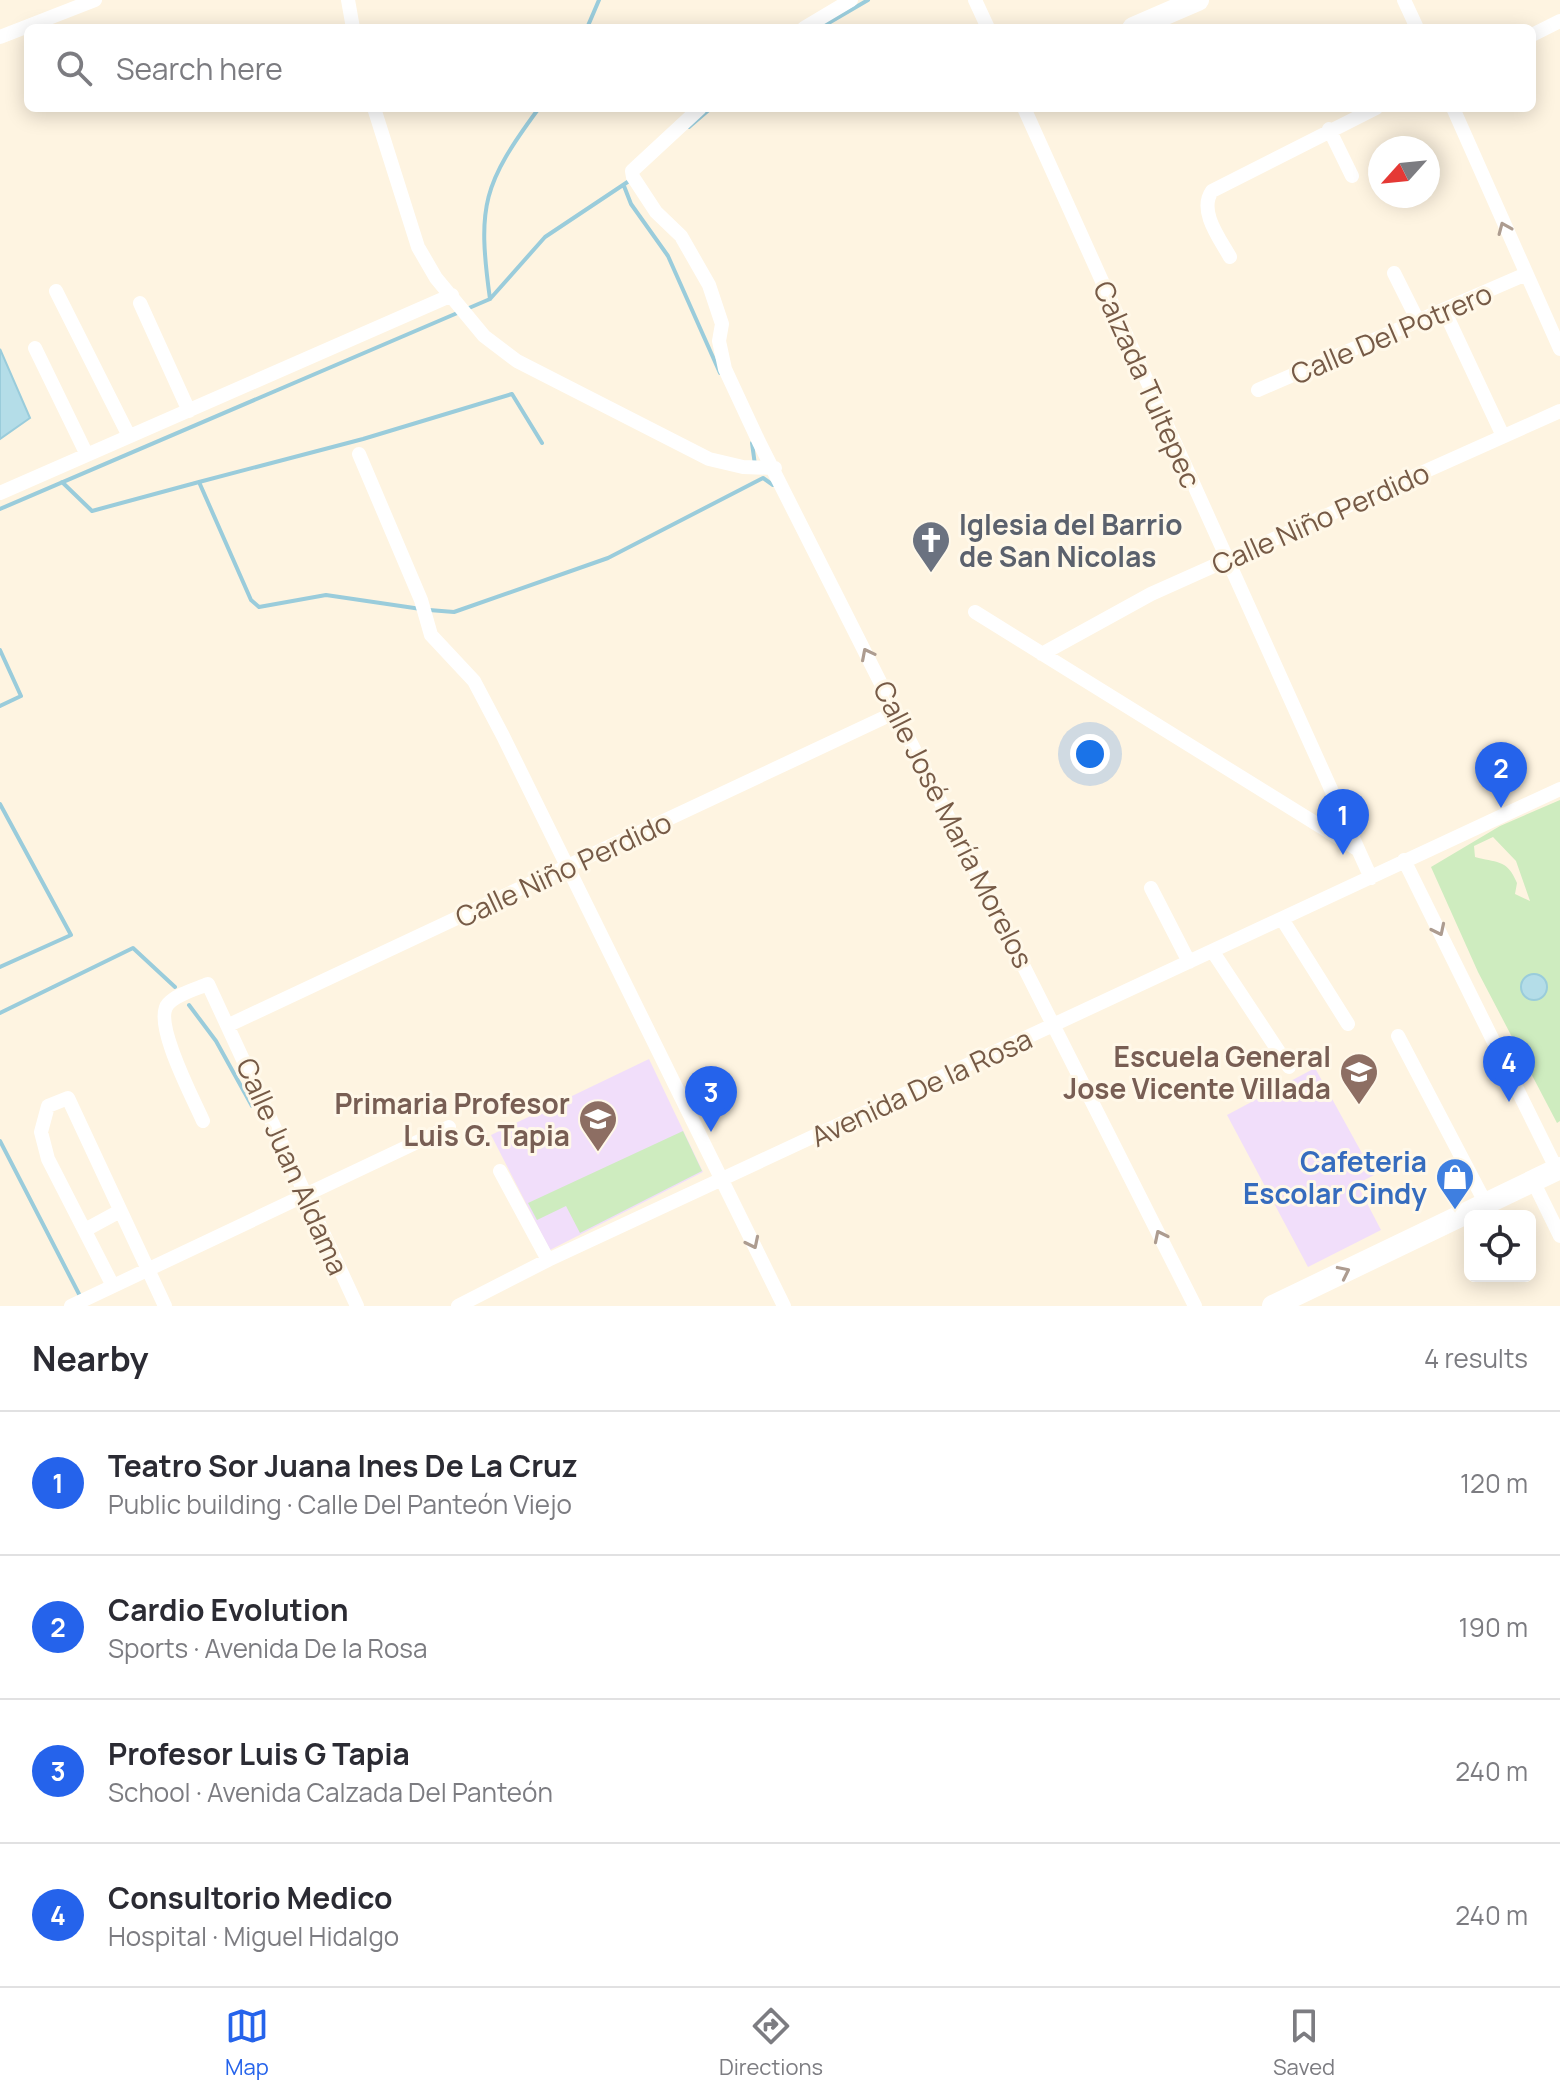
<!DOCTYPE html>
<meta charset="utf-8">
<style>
body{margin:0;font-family:Manrope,sans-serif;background:#f2f2f3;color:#2b2b33}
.controls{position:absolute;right:24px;bottom:24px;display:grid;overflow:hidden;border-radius:12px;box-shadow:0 4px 20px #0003}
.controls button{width:72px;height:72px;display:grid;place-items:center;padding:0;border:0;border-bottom:2px solid #e1e1e2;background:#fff;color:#2b2b33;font:40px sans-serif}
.compass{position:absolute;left:1368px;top:136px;width:72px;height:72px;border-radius:50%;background:#fff;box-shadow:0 4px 20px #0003;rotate:243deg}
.you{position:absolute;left:1090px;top:754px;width:28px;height:28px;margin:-20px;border:6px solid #fff;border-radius:50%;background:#1a73e8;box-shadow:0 0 0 12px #1a73e833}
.badge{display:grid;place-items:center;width:52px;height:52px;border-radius:50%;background:#2563eb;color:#fff;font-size:26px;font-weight:700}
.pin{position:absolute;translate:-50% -66px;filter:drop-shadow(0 2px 4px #0008)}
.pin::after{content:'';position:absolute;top:42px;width:28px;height:24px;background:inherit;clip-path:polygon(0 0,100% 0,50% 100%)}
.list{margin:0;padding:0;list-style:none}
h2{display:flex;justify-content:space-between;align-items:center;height:104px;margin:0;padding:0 32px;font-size:34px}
h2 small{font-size:26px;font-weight:400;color:#7c7c81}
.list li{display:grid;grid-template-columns:52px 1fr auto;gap:24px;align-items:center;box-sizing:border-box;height:144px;padding:0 32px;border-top:2px solid #e1e1e2}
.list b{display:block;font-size:30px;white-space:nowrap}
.list p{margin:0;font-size:26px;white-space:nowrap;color:#7c7c81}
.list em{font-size:26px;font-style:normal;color:#7c7c81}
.icon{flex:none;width:44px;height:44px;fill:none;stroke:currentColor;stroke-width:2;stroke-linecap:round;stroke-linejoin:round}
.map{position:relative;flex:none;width:1560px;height:1306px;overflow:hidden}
.search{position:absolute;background:#fff;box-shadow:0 4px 20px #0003;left:24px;right:24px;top:24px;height:88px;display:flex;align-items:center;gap:20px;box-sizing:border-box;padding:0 28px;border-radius:12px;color:#7c7c81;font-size:30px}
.sheet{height:680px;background:#fff}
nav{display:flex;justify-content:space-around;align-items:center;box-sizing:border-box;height:112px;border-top:2px solid #e1e1e2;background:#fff;font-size:22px;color:#7c7c81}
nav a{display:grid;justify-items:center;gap:4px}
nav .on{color:#2563eb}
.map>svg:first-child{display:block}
</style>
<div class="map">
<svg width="1560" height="1306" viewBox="0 0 1560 1306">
<rect width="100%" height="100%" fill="#fef4e1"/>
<path fill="#f1defa" d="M649,1059l54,113 -153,78 -59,-115z
M1315,1068l59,107 -17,9 24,46 -73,37 -81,-152z"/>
<path fill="#ceecbf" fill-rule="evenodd" d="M1560,800v321l-3,2 -79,-151 -47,-105 69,-41zM1493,837l23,24 14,40 -15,-7 2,-11c-10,-25 -22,-20 -42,-26l-1,-11z
M683,1131l19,40 -122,62 -14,-27 -29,14 -9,-17z"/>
<path fill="#b4dde8" stroke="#9accdb" stroke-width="2" d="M0,349l30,69 -30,21z
M1521 987a13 13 0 1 1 26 0a13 13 0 1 1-26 0Z"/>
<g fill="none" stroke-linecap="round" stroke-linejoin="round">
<path stroke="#9accdb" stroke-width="4" d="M587,28l12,-28
M820,28l48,-28
M689,127l22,-19
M624,186l7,18 37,52 52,117
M490,299c-13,-94 -7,-115 49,-191
M752,443l3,22
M62,482l30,29 107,-29 52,118 8,7 67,-12 95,14
M199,482l164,-43 149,-45 30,49
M0,509l490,-210 55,-62 84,-56
M429,610l25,2 154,-54 155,-80 10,7
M0,650l21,46 -21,10
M0,804l71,131 -71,32
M189,1005l27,36 36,65
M0,1013l133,-65 42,39
M0,1141l79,153"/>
<path stroke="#fff" stroke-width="14" d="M348,0l5,28
M975,0l13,28
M1404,0l13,28
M804,28l47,-28
M1532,35l28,-14
M0,37l95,-37
M374,108l44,139 18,31 48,58 33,25 192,98 34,8 32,1
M700,108l-68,63 1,6 23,35 25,24 28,49 13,39 -3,17 6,28 34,73 436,864
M1024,108l347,770
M1453,108l107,241
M1329,129l23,47
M1230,257c-10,-18 -32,-46 -18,-66l164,-83
M1394,273l24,48
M56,291l73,145
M140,303l49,108
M1444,310l59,126
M35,348l52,107
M1258,390l266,-115
M359,454l62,146 10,35 43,46 29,55 281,570
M0,493l452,-198
M975,612l382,237
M1042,654l109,-60 409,-183
M1404,860l153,310
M1151,888l38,74
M1282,919l66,105
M1213,952l76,115
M229,1025l667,-313
M1398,1036l88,168
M203,1121c-9,-21 -51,-99 -35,-117 9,-10 28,-15 40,-20l149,322
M500,1171l48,89
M1533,1181l27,55
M85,1230l35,-19
M113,1286l-65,-127 -7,-27 7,-26 20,-8 97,208
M71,1306l378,-179
M458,1306l90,-46 1012,-471"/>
<path stroke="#fff" stroke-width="22" d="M1133,28l65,-28
M1273,1306l287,-138"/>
</g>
<defs><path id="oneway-chevron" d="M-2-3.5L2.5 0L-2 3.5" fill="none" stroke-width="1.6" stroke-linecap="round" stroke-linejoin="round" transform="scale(2)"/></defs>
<g stroke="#ad9c90">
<use href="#oneway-chevron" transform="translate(1504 228) rotate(-113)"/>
<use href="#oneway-chevron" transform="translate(867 654) rotate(-117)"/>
<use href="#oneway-chevron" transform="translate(1439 930) rotate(64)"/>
<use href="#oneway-chevron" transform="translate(1160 1236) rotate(-116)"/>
<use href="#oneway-chevron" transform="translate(753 1243) rotate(64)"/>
<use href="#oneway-chevron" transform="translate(1344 1272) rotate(-26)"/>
</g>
<defs>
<g id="church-pin" transform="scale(2)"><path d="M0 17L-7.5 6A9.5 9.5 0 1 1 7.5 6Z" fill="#6b7280" stroke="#fff8e9"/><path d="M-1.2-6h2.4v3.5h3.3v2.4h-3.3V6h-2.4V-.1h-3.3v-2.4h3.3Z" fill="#fff"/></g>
<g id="school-pin" transform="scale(2)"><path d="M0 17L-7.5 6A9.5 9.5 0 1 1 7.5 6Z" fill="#8d6e63" stroke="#fff8e9"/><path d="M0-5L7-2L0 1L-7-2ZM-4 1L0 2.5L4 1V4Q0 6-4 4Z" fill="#fff"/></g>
<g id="shop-pin" transform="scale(2)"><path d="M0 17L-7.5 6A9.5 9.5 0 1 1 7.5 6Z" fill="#3f7fe0" stroke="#fff8e9"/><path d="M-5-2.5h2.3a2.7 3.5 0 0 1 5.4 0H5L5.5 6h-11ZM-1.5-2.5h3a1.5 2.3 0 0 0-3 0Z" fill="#fff"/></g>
</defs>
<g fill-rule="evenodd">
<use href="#church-pin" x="931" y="540"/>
<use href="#school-pin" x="1359" y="1072"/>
<use href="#school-pin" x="598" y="1119"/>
<use href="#shop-pin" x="1455" y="1177"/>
</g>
<g text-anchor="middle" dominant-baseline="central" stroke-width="6" stroke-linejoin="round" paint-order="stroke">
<g font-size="28" fill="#765a46" stroke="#fff8e9">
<text transform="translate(1391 333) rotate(-23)">Calle Del Potrero</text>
<text transform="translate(1148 384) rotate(66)">Calzada Tultepec</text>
<text transform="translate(1320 518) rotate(-24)">Calle Niño Perdido</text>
<text transform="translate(954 824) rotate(63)">Calle José María Morelos</text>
<text transform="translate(563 869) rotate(-25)">Calle Niño Perdido</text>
<text transform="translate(921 1087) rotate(-25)">Avenida De la Rosa</text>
<text transform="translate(293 1166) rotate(66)">Calle Juan Aldama</text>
</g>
<g font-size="28" font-weight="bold" fill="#5b616d" stroke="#fff8e9" text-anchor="start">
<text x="959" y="524">Iglesia del Barrio<tspan x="959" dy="32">de San Nicolas</tspan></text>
</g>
<g font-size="28" font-weight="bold" fill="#785e54" stroke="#fff8e9" text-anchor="end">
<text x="1331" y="1056">Escuela General<tspan x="1331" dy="32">Jose Vicente Villada</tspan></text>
<text x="570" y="1103">Primaria Profesor<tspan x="570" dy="32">Luis G. Tapia</tspan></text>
</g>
<g font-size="28" font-weight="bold" fill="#366cbe" stroke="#fff8e9" text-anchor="end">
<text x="1427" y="1161">Cafeteria<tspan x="1427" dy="32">Escolar Cindy</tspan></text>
</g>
</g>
</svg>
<div class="controls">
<button><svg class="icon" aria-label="locate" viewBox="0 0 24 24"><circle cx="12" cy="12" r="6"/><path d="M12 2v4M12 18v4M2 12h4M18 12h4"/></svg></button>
</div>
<svg class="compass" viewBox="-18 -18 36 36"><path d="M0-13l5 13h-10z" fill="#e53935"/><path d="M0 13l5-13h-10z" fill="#7c7c81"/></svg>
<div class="you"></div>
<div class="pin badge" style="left:1343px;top:855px">1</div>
<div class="pin badge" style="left:1501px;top:808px">2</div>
<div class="pin badge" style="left:711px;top:1132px">3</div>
<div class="pin badge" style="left:1509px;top:1102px">4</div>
<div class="search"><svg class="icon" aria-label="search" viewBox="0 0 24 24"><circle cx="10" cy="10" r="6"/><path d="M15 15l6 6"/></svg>Search here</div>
</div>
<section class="sheet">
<h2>Nearby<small>4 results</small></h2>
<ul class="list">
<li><span class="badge">1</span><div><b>Teatro Sor Juana Ines De La Cruz</b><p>Public building · Calle Del Panteón Viejo</p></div><em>120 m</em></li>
<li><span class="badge">2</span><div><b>Cardio Evolution</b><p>Sports · Avenida De la Rosa</p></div><em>190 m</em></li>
<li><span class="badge">3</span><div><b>Profesor Luis G Tapia</b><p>School · Avenida Calzada Del Panteón</p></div><em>240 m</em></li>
<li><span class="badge">4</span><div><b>Consultorio Medico</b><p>Hospital · Miguel Hidalgo</p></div><em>240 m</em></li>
</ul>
</section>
<nav>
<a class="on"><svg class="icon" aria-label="map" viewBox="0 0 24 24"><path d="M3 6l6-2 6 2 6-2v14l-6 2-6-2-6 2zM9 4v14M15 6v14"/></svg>Map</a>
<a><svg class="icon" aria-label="directions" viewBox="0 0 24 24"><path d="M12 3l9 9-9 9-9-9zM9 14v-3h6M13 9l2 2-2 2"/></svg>Directions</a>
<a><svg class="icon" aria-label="saved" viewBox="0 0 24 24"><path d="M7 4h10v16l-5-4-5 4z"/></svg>Saved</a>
</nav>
